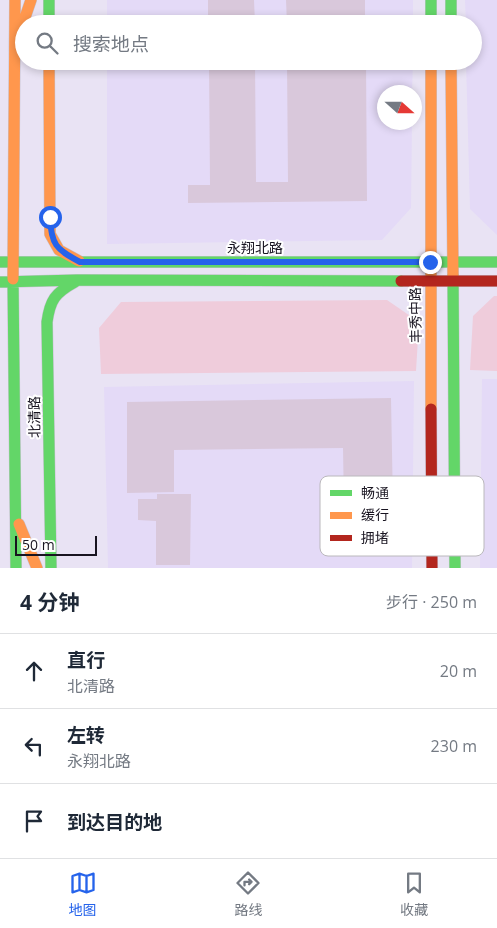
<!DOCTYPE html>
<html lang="zh">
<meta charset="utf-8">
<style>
body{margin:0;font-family:"Open Sans","Noto Sans SC",sans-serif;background:#f6f6f7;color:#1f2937}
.compass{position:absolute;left:377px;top:85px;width:45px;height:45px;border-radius:50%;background:#fff;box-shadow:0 2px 8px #0003;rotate:111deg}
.scale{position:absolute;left:15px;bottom:12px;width:82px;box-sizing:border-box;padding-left:5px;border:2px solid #181420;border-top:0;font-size:14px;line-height:18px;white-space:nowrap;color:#181420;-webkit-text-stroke:4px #fff;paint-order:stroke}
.stop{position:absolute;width:15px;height:15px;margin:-11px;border:4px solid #2563eb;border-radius:50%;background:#fff}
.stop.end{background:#2563eb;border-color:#fff;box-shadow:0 1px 5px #0008}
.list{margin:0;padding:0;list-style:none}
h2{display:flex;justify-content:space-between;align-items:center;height:65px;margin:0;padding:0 20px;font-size:21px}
h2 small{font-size:16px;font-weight:400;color:#747a83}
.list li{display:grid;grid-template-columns:32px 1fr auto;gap:15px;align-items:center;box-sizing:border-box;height:75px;padding:0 20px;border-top:1px solid #e0e1e3}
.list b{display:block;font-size:19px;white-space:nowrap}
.list p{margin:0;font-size:16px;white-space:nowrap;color:#747a83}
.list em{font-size:16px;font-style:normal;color:#747a83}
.icon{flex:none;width:28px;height:28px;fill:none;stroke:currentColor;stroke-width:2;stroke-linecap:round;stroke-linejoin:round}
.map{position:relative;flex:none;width:497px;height:568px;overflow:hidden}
.search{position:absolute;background:#fff;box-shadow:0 2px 8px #0003;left:15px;right:15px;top:15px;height:55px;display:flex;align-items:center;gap:12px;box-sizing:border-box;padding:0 18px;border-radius:28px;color:#747a83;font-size:19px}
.sheet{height:290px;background:#fff}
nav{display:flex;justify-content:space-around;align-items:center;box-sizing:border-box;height:70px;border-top:1px solid #e0e1e3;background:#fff;font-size:14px;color:#747a83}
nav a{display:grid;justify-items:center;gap:2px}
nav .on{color:#2563eb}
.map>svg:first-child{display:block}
</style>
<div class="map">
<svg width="497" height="568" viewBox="0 0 497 568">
<rect width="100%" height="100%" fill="#e9e3f4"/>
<path fill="#e4daf7" d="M107,0h306v24h-306z
M465,0h32v235l-27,-26 -4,-148h7v-37h-7z
M107,61h306l-1,31h-28v30l28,1 -1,85 -29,32 -275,4z
M482,379h15v189h-17z
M414,381l-2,187h-304l-4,-181z"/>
<path fill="#efccdb" d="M494,296h3v75l-27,-1 3,-54z
M387,300l32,22 -3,49 -315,3 -2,-46 22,-26z"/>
<path fill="#d9c8db" d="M208,0h46l1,24h-47z
M286,0h79v24h-78z
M209,61h46l1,121h32l-1,-121h79l1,140 -179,2v-18h22z
M391,398l2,108h-49l-1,-58 -169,2v42l-47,1v-91z
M157,494h34l-1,71h-34v-44l-18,-1v-21h19z"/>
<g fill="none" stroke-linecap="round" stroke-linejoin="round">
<g stroke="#c7c2d0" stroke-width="12">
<path id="fast" d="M49,0v24
M431,0v24
M451,0v24
M0,262h497
M453,276l2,292
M13,279l3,289
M0,282l77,-2 324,1
M51,568l-4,-246c3,-22 8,-29 28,-40"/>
</g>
<g stroke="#c7c2d0" stroke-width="12">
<path id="slow" d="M19,35l12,-35
M49,61l1,173 9,16 20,11
M451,61l2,215
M13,279l2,-279
M431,409v-348
M19,524l18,44"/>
</g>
<g stroke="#c7c2d0" stroke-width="12">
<path id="jam" d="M401,281h96
M431,409l1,159"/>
</g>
<use href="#fast" stroke="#63d668" stroke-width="11"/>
<use href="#slow" stroke="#ff974d" stroke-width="11"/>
<use href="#jam" stroke="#b3261e" stroke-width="11"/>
</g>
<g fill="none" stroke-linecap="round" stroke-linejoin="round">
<path stroke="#2563eb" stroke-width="6" d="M50,217c1,28 6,32 30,45h350"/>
</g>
<g text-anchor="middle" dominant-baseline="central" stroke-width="4" stroke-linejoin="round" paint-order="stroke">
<g font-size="14" fill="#181420" stroke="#fff">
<text x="255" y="247">永翔北路</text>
<text transform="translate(415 315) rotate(-91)">丰秀中路</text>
<text transform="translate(34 417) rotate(-91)">北清路</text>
</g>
</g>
<rect x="320" y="476" width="164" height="80" rx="8" fill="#fff" stroke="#bab8bc" stroke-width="1"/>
<rect x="330" y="490" width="22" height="6" fill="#63d668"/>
<rect x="330" y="512" width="22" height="7" fill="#ff974d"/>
<rect x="330" y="535" width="22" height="6" fill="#b3261e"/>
<g font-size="14" fill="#181420">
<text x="361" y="498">畅通</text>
<text x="361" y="520">缓行</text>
<text x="361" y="543">拥堵</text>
</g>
</svg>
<svg class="compass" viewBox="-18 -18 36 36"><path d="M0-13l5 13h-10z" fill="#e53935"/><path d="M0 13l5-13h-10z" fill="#747a83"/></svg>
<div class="scale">50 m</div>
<div class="stop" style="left:50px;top:217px"></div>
<div class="stop end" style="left:430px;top:262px"></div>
<div class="search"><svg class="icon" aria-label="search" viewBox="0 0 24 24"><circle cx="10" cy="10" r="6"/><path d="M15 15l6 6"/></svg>搜索地点</div>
</div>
<section class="sheet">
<h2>4 分钟<small>步行 · 250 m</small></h2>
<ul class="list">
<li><svg class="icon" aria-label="ahead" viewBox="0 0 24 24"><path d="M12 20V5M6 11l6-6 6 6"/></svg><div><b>直行</b><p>北清路</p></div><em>20 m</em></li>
<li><svg class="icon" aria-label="left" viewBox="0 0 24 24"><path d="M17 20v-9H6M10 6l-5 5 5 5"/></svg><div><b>左转</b><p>永翔北路</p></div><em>230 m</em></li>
<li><svg class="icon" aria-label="arrive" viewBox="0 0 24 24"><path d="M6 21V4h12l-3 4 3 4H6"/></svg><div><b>到达目的地</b></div></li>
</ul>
</section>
<nav>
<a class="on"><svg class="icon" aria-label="map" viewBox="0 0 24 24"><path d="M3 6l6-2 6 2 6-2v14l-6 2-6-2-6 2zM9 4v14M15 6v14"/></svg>地图</a>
<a><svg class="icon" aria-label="directions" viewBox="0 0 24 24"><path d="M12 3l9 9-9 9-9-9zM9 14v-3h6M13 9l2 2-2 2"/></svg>路线</a>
<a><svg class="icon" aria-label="saved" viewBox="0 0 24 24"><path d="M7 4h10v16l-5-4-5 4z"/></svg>收藏</a>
</nav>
